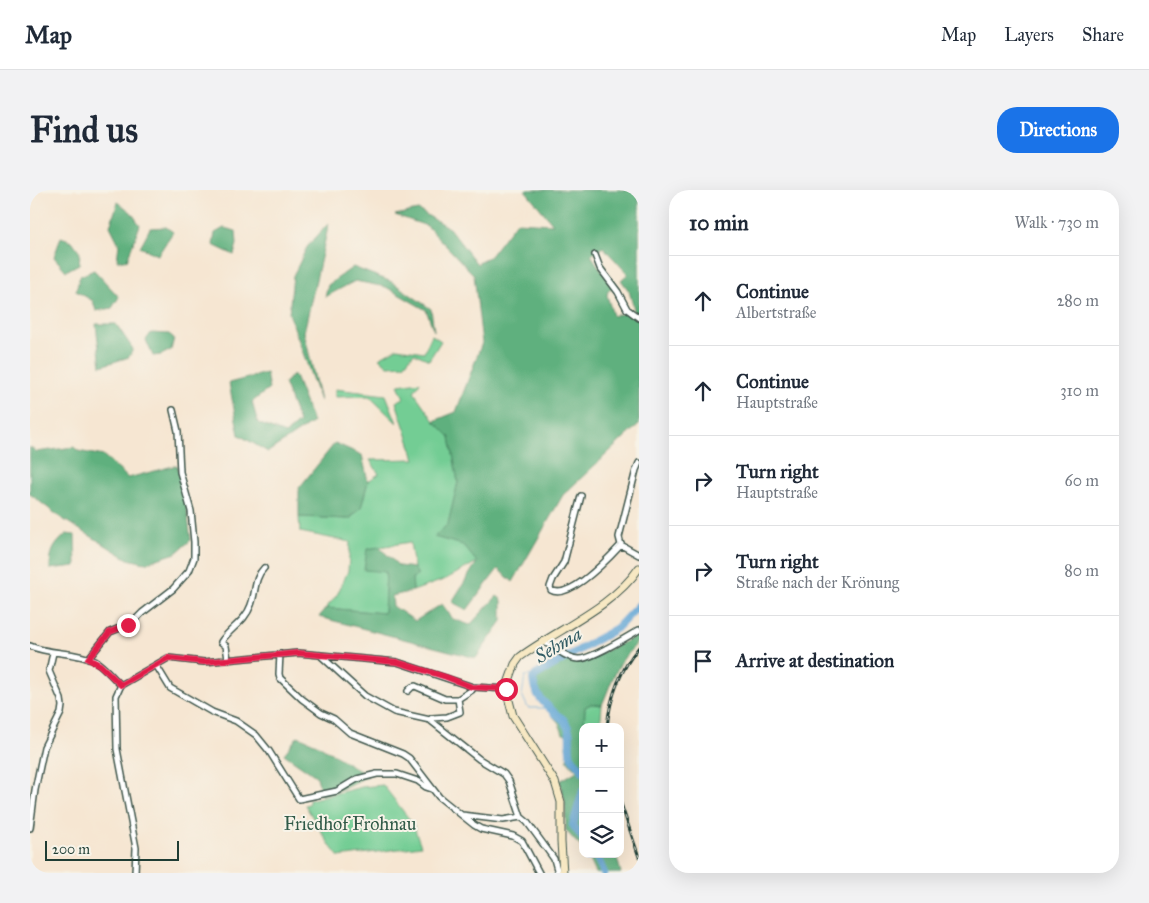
<!DOCTYPE html>
<meta charset="utf-8">
<style>
body{margin:0;font-family:"IM FELL Great Primer",serif;background:#f2f2f3;color:#1f2937}
.controls{position:absolute;right:15px;bottom:15px;display:grid;overflow:hidden;border-radius:10px;box-shadow:0 5px 20px #0002}
.controls button{width:45px;height:45px;display:grid;place-items:center;padding:0;border:0;border-bottom:1px solid #e0e1e3;background:#fff;color:#1f2937;font:25px sans-serif}
.scale{position:absolute;left:15px;bottom:12px;width:134px;box-sizing:border-box;padding-left:5px;border:2px solid #1f3d34;border-top:0;font-size:14px;line-height:18px;white-space:nowrap;color:#1f3d34;-webkit-text-stroke:4px #f7f3e8;paint-order:stroke}
.stop{position:absolute;width:15px;height:15px;margin:-11px;border:4px solid #e11d48;border-radius:50%;background:#fff}
.stop.end{background:#e11d48;border-color:#fff;box-shadow:0 1px 5px #0008}
.list{margin:0;padding:0;list-style:none}
h2{display:flex;justify-content:space-between;align-items:center;height:65px;margin:0;padding:0 20px;font-size:21px}
h2 small{font-size:16px;font-weight:400;color:#747a83}
.list li{display:grid;grid-template-columns:32px 1fr auto;gap:15px;align-items:center;box-sizing:border-box;height:90px;padding:0 20px;border-top:1px solid #e0e1e3}
.list b{display:block;font-size:19px;white-space:nowrap}
.list p{margin:0;font-size:16px;white-space:nowrap;color:#747a83}
.list em{font-size:16px;font-style:normal;color:#747a83}
.icon{flex:none;width:28px;height:28px;fill:none;stroke:currentColor;stroke-width:2;stroke-linecap:round;stroke-linejoin:round}
.map{position:relative;flex:none;width:609px;height:683px;overflow:hidden;border-radius:20px}
header{display:flex;align-items:center;gap:30px;box-sizing:border-box;height:70px;padding:0 25px;background:#fff;border-bottom:1px solid #e0e1e3}
header strong{font-size:24px}
nav{display:flex;gap:28px;margin-inline-start:auto;font-size:18px}
.intro{display:flex;align-items:center;justify-content:space-between;box-sizing:border-box;height:120px;padding:0 30px}
h1{margin:0;font-size:35px}
.button{padding:12px 22px;border-radius:20px;background:#1a73e8;color:#fff;font-size:18px;font-weight:700}
main{display:flex;gap:30px;padding:0 30px}
aside{flex:1;background:#fff;border-radius:20px;box-shadow:0 5px 20px #0002}
.map>svg:first-child{display:block}
</style>
<header>
<strong>Map</strong>
<nav><a>Map</a><a>Layers</a><a>Share</a></nav>
</header>
<div class="intro"><h1>Find us</h1><a class="button">Directions</a></div>
<main>
<div class="map">
<svg width="609" height="683" viewBox="0 0 609 683">
<rect width="100%" height="100%" fill="#f7f3e8"/>
<filter id="ink" filterUnits="userSpaceOnUse"><feTurbulence type="fractalNoise" baseFrequency=".02" numOctaves="2"/><feDisplacementMap in="SourceGraphic" scale="10" xChannelSelector="R" yChannelSelector="G"/><feConvolveMatrix kernelMatrix="1 2 1 2 8 2 1 2 1" color-interpolation-filters="sRGB"/></filter>
<filter id="wash" filterUnits="userSpaceOnUse"><feTurbulence type="fractalNoise" baseFrequency=".0096" numOctaves="4" result="noise"/><feDisplacementMap in="SourceGraphic" scale="20" xChannelSelector="R" yChannelSelector="G"/><feGaussianBlur stdDeviation="1.12" result="paint"/><feColorMatrix in="noise" values="0 0 0 0 0 0 0 0 0 0 0 0 0 0 0 0 0 1.4 0 .05"/><feComposite in="paint" operator="in"/></filter>
<g filter="url(#wash)">
<rect width="100%" height="100%" fill="#f6e6d2"/>
<path fill="#73cd94" stroke="#498564" d="M402,145l9,6 -12,19 -15,-7 -10,12 -16,1 -9,-8 18,-10 27,4z
M390,192l-6,10 20,29 16,16 8,45 -10,42 29,38 -31,17 -33,12 -1,-13 6,-3 -4,-7 -4,-26 -42,7 18,22 -2,42 -58,-5 11,-13 11,-24 2,-29 -50,-10 -1,-15 51,2 11,-11 7,-27 11,-7 -9,-14 45,-1 -19,-57 8,-4 -6,-13z
M305,199l51,6 11,28 -28,-27 -34,1z
M561,514l11,1 -2,22h-16l1,-20z
M353,595l30,39 8,22 -82,11 -8,-10 -26,-42 4,-1v-4l53,-13z"/>
<path fill="#5eb07e" stroke="#3e7659" d="M495,0h114v126l-7,-6 2,-1 -5,-18 -8,-11 7,-6 -25,-27 -12,8 22,33 -5,3 -1,4 6,21 15,-4 11,7v105l-76,71 -50,87 -15,-13 -31,41 -15,-8 25,-40 -14,-17 -29,-8 14,-13 10,-42 -8,-45 -16,-16 22,-9 26,-69 -8,-68 -47,-49 -32,-11 23,-5 31,18 28,36 13,-8 26,-34 37,2z
M88,12l13,10 9,13 -13,35h-10l2,-16 -9,-18z
M299,33l-25,109 16,69 -31,-88 4,-37 14,-29z
M136,37l7,5 -15,23 -18,-8 10,-19z
M194,38l12,3 1,13 -3,11 -21,-10 2,-12z
M31,47l11,4 8,11 -1,12 -13,7 -12,-14z
M323,77l39,15 39,27 3,22 -8,-21 -40,-23 -31,-6 -30,16 3,-12z
M64,80l25,27 -7,11 -16,3 -3,-10 -17,-10 4,-15z
M66,134h20l17,25 -4,8 -28,9z
M121,143l18,1 5,4 -3,12 -10,5 -8,1 -7,-16z
M236,183l3,16 -17,13 6,21 27,11 14,-12 -15,-39 10,-9 19,48 -45,30 -29,-17 -10,-52z
M305,253l27,12 6,26 -7,27 -12,11 -50,-2v-29z
M0,257l6,5 38,-5 4,4 26,5 24,22 49,-13 10,45 4,30 -15,13 -31,10 -17,-4 -67,-41 -31,-24z
M36,344l9,1 1,31 -26,3c0,-17 3,-23 16,-35z
M349,357l20,19 15,2 4,7 -6,3 1,13 -21,5 1,10 22,15 27,-17 11,15 17,6 27,-29 5,4v21l-26,37 -157,-41 7,-9 58,5 2,-41 -22,-2 3,-21z
M609,445c0,9 -9,15 -15,23 -10,14 -15,31 -22,47l-11,-1 -6,3 -1,20h-1v122l-17,-18 -1,-30 -5,-20 17,-10 -9,-10 -2,-16 7,-4v-6l-10,-1 -4,-11 -23,-26 -4,-10 3,-1 3,-9 32,-19 6,4h6z
M268,546l19,8 51,32 -31,15 -16,4 -4,-18 -33,-23z
M557,664h29l5,19h-25z"/>
<g fill="none" stroke-linecap="round" stroke-linejoin="round">
<path stroke="#60a5d5" stroke-width="1" d="M506,485l-11,1 -3,19 6,13h21"/>
<path stroke="#60a5d5" stroke-width="8" d="M553,582c-2,-7 -9,-9 -12,-16 -4,-10 3,-21 -6,-34 -1,-3 -6,-5 -9,-8 -11,-10 -22,-19 -23,-35l3,-4 81,-47 22,-23
M553,601l-10,34 10,14
M566,664l8,19"/>
</g>
</g>
<g filter="url(#ink)">
<g fill="none" stroke-linecap="round" stroke-linejoin="round">
<g stroke="#3f564c" stroke-width="8">
<path id="street" d="M565,65l5,13 18,24 9,17 12,9
M551,306l-17,66 -11,17 -3,8 1,3c18,11 58,-32 70,-45l18,10
M591,355l-2,-8 17,-67 3,-7
M513,451c10,6 23,17 35,18 12,1 49,-22 61,-29
M0,456c21,9 44,5 65,15 10,6 17,16 26,24
M250,464l-1,20 1,4 22,21 19,14 13,6 16,14 53,21 6,4 30,39 35,28 7,4 32,7 9,5 17,32
M290,465l45,41 29,16 36,8 49,39 25,15 5,7 12,36 6,5 22,30 5,7 4,14
M58,469l22,-27 22,-9 10,-10 31,-24 16,-18 5,-13v-16l-3,-31 -11,-39 -2,-41 -5,-21
M198,469l-2,-13 -5,-4c9,-14 24,-20 30,-37 5,-13 3,-27 13,-37
M126,475l14,23 42,24 24,9 20,14 13,16 30,48 38,-8 20,-12 20,-5h20l21,7 8,6 6,2
M91,495l47,-27 36,4 94,-9 99,9 76,25 33,2
M91,495l-5,11 1,53 19,99 -1,25
M378,501l4,-4 3,-1 30,13h13
M400,530l2,-2 15,-1 13,-5 -2,-13 14,-9 1,-3
M432,625l41,5 18,-3
M0,638l5,-38 9,-43 17,-34 1,-7 -1,-7 -12,-28 4,-18"/>
</g>
<g stroke="#3f564c" stroke-width="9">
<path id="secondary" d="M533,683l-2,-31v-40l-6,-20 -42,-66 -7,-27 9,-25 5,-7c38,-28 93,-50 119,-89"/>
</g>
<use href="#street" stroke="#fff" stroke-width="5"/>
<use href="#secondary" stroke="#f7e8c3" stroke-width="7"/>
<g stroke="#1f3d34" stroke-width="3">
<path id="rail" d="M577,537c3,-30 13,-57 32,-80
M590,611l19,56"/>
</g>
<use href="#rail" stroke="#f7f3e8" stroke-width="1" stroke-dasharray="4" stroke-linecap="butt"/>
</g>
</g>
<g fill="none" stroke-linecap="round" stroke-linejoin="round" filter="url(#ink)">
<path stroke="#e11d48" stroke-width="6" d="M98,435l-18,7 -22,27 12,6 21,20 47,-27 36,4 94,-9 99,9 49,15 26,10 34,2"/>
</g>
<g text-anchor="middle" dominant-baseline="central" stroke-width="4" stroke-linejoin="round" paint-order="stroke">
<g font-size="18" fill="#305a47" stroke="#f7f3e8">
<text x="320" y="634">Friedhof Frohnau</text>
</g>
<g font-size="19" font-style="italic" fill="#325c64" stroke="#f7f3e8">
<text transform="translate(528 455) rotate(-31)">Sehma</text>
</g>
</g>
</svg>
<div class="controls">
<button>+</button>
<button>−</button>
<button><svg class="icon" aria-label="layers" viewBox="0 0 24 24"><path d="M12 4l9 5-9 5-9-5zM3 14l9 5 9-5"/></svg></button>
</div>
<div class="scale">200 m</div>
<div class="stop" style="left:476px;top:499px"></div>
<div class="stop end" style="left:98px;top:435px"></div>
</div>
<aside>
<h2>10 min<small>Walk · 730 m</small></h2>
<ul class="list">
<li><svg class="icon" aria-label="ahead" viewBox="0 0 24 24"><path d="M12 20V5M6 11l6-6 6 6"/></svg><div><b>Continue</b><p>Albertstraße</p></div><em>280 m</em></li>
<li><svg class="icon" aria-label="ahead" viewBox="0 0 24 24"><path d="M12 20V5M6 11l6-6 6 6"/></svg><div><b>Continue</b><p>Hauptstraße</p></div><em>310 m</em></li>
<li><svg class="icon" aria-label="right" viewBox="0 0 24 24"><path d="M7 20v-9h11M14 6l5 5-5 5"/></svg><div><b>Turn right</b><p>Hauptstraße</p></div><em>60 m</em></li>
<li><svg class="icon" aria-label="right" viewBox="0 0 24 24"><path d="M7 20v-9h11M14 6l5 5-5 5"/></svg><div><b>Turn right</b><p>Straße nach der Krönung</p></div><em>80 m</em></li>
<li><svg class="icon" aria-label="arrive" viewBox="0 0 24 24"><path d="M6 21V4h12l-3 4 3 4H6"/></svg><div><b>Arrive at destination</b></div></li>
</ul>
</aside>
</main>
